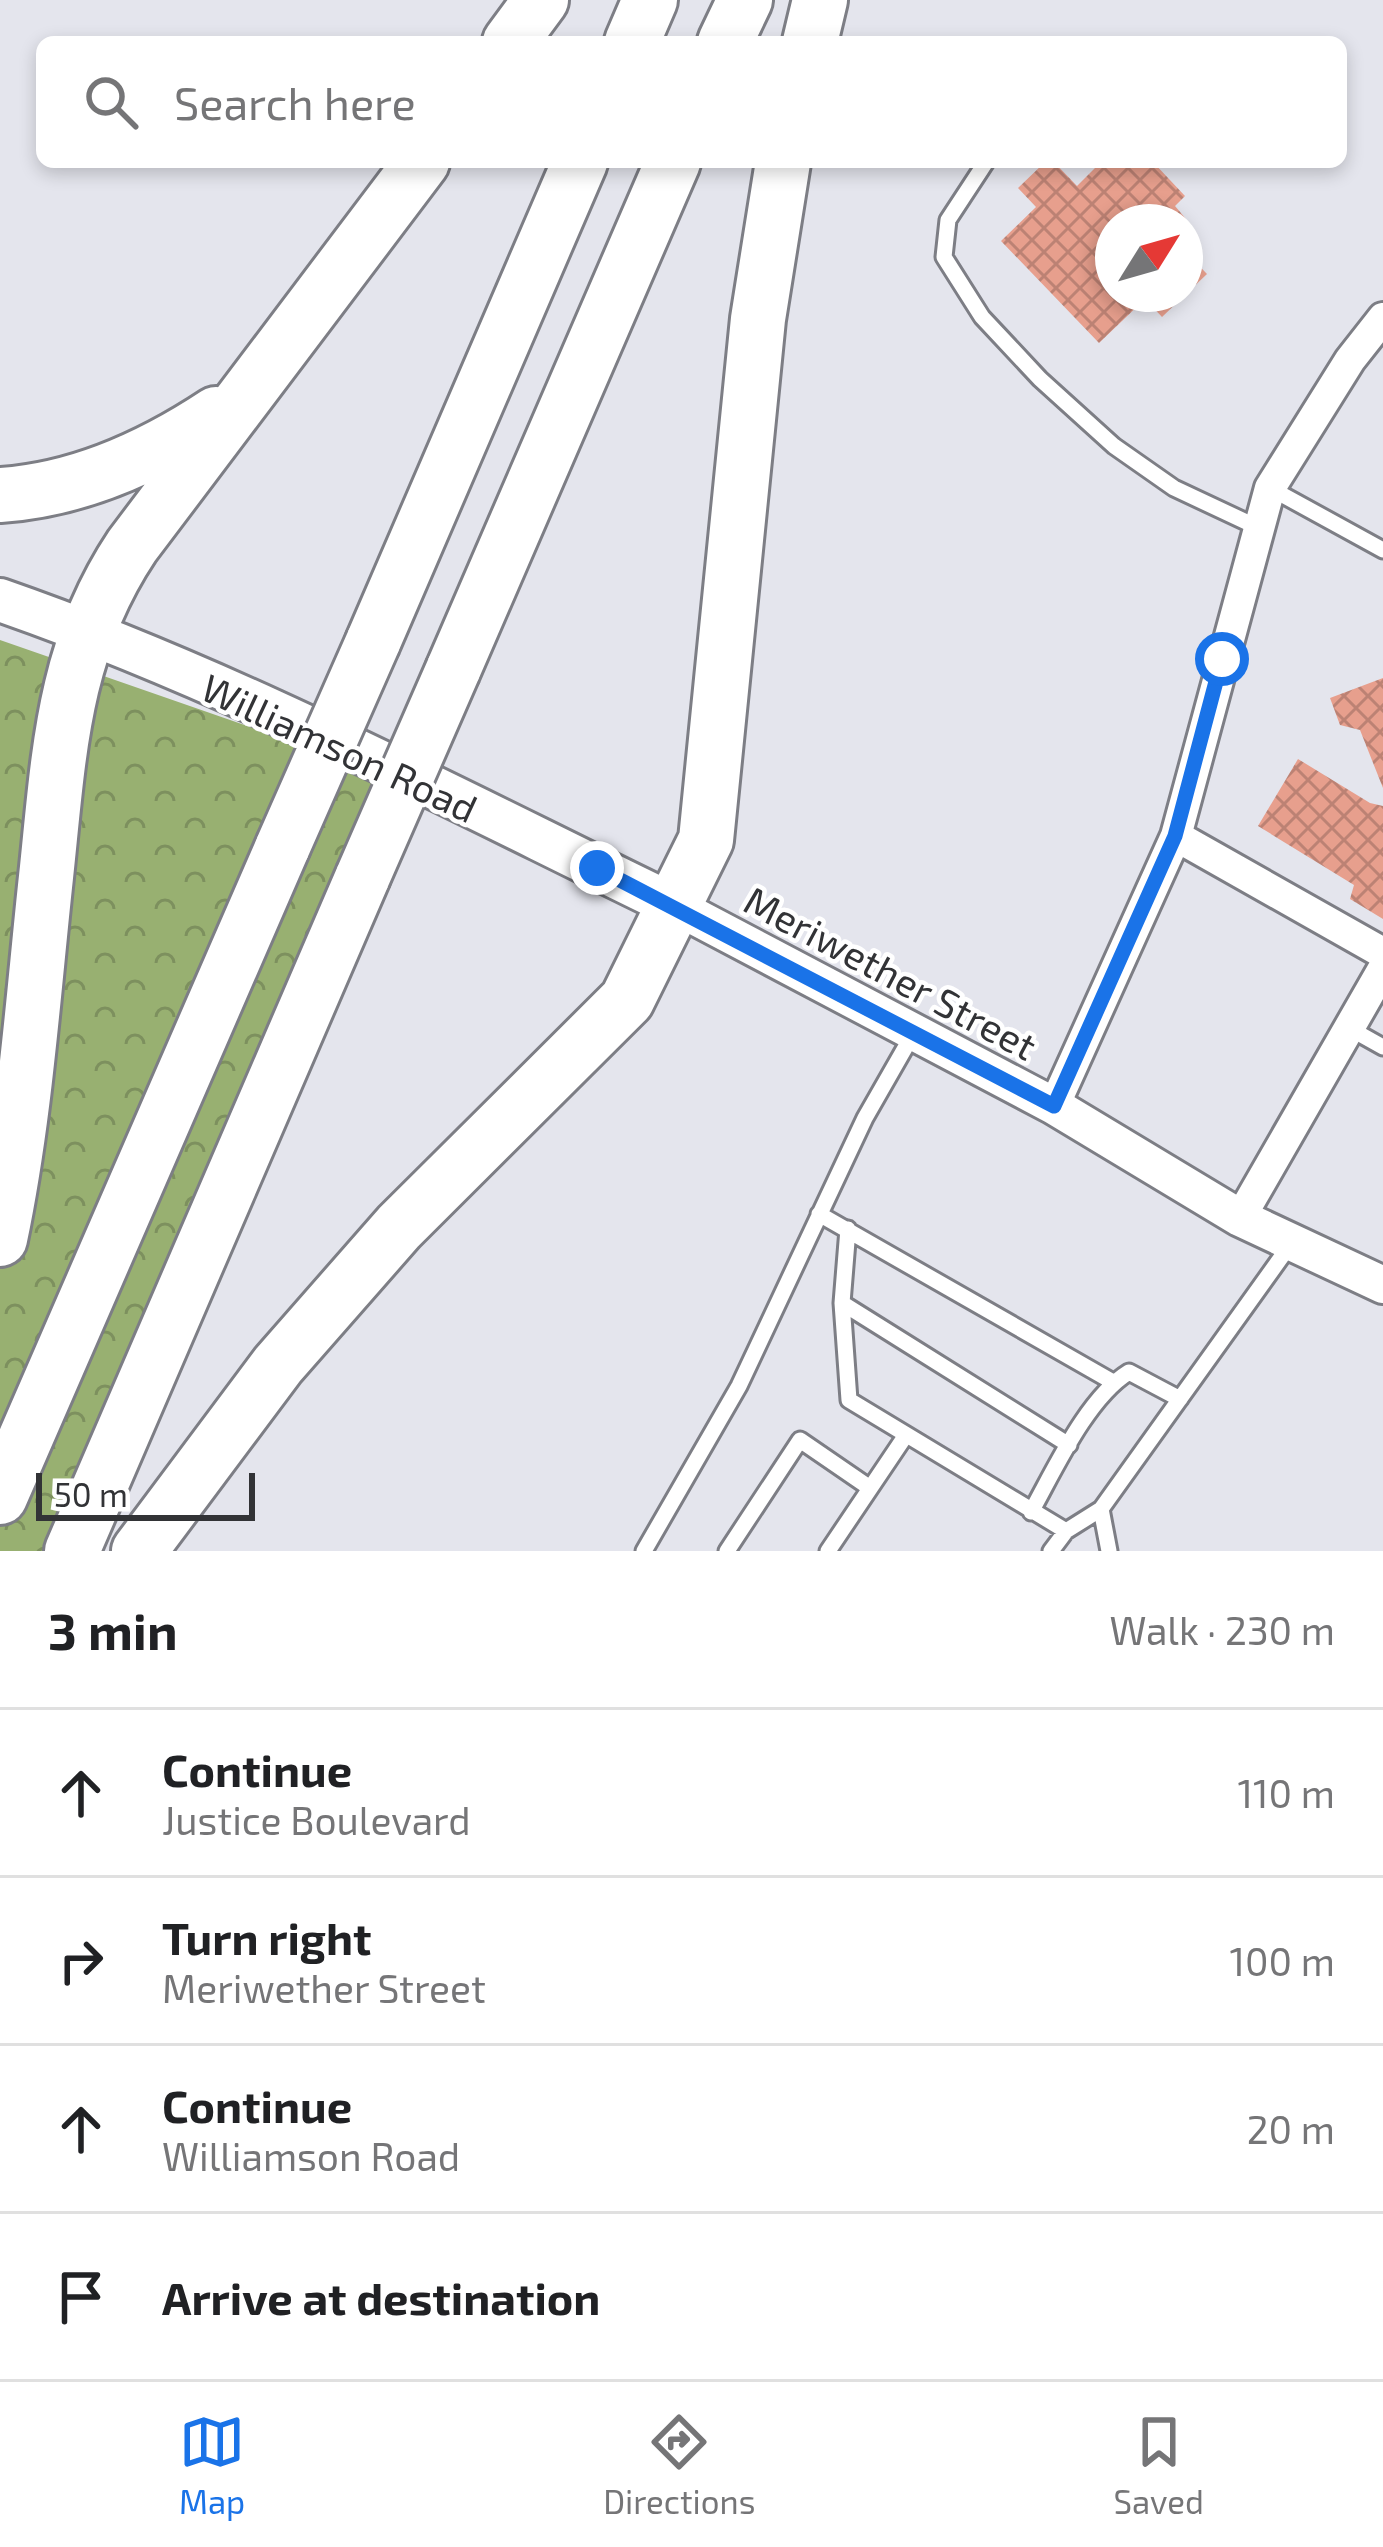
<!DOCTYPE html>
<meta charset="utf-8">
<style>
body{margin:0;font-family:"Exo 2",sans-serif;background:#f2f2f2;color:#202124}
.compass{position:absolute;left:1095px;top:204px;width:108px;height:108px;border-radius:50%;background:#fff;box-shadow:0 6px 18px #0003;rotate:53deg}
.scale{position:absolute;left:36px;bottom:30px;width:219px;box-sizing:border-box;padding-left:12px;border:6px solid #323336;border-top:0;font-size:33px;line-height:42px;white-space:nowrap;color:#323336;-webkit-text-stroke:9px #fff;paint-order:stroke}
.stop{position:absolute;width:36px;height:36px;margin:-27px;border:9px solid #1a73e8;border-radius:50%;background:#fff}
.stop.end{background:#1a73e8;border-color:#fff;box-shadow:0 3px 12px #0008}
.list{margin:0;padding:0;list-style:none}
h2{display:flex;justify-content:space-between;align-items:center;height:156px;margin:0;padding:0 48px;font-size:51px}
h2 small{font-size:39px;font-weight:400;color:#757577}
.list li{display:grid;grid-template-columns:78px 1fr auto;gap:36px;align-items:center;box-sizing:border-box;height:168px;padding:0 48px;border-top:3px solid #e0e0e0}
.list b{display:block;font-size:45px;white-space:nowrap}
.list p{margin:0;font-size:39px;white-space:nowrap;color:#757577}
.list em{font-size:39px;font-style:normal;color:#757577}
.icon{flex:none;width:66px;height:66px;fill:none;stroke:currentColor;stroke-width:2;stroke-linecap:round;stroke-linejoin:round}
.map{position:relative;flex:none;width:1383px;height:1551px;overflow:hidden}
.search{position:absolute;background:#fff;box-shadow:0 6px 18px #0003;left:36px;right:36px;top:36px;height:132px;display:flex;align-items:center;gap:30px;box-sizing:border-box;padding:0 42px;border-radius:18px;color:#757577;font-size:45px}
.sheet{height:828px;background:#fff}
nav{display:flex;justify-content:space-around;align-items:center;box-sizing:border-box;height:168px;border-top:3px solid #e0e0e0;background:#fff;font-size:33px;color:#757577}
nav a{display:grid;justify-items:center;gap:6px}
nav .on{color:#1a73e8}
.map>svg:first-child{display:block}
</style>
<div class="map">
<svg width="1383" height="1551" viewBox="0 0 1383 1551">
<defs>
<pattern id="forest-crowns" width="20" height="18" patternUnits="userSpaceOnUse" patternTransform="scale(3)"><rect width="20" height="18" fill="#98b071"/><path d="M2 6a3 3 0 1 1 6 0M12 15a3 3 0 1 1 6 0" fill="none" stroke="#7d905e"/></pattern>
<pattern id="building-cross-hatch" width="8" height="8" patternUnits="userSpaceOnUse" patternTransform="scale(3)"><rect width="8" height="8" fill="#e79f8d"/><path d="M0 0l8 8M0 8l8-8" fill="none" stroke="#bc8274"/></pattern>
</defs>
<rect width="100%" height="100%" fill="#e4e5ed"/>
<path fill="url(#forest-crowns)" d="M0,640l377,131 -302,724 29,56h-104z"/>
<path fill="url(#building-cross-hatch)" d="M1045,162h9l23,24 24,-24h52l32,34 -10,10 11,13 -3,3h-70v72h72v-43l22,23 -45,43 -17,-18 -46,44 -98,-102 35,-34 -18,-19z
M1383,678v110l-23,-58 -20,-5 -10,-27z
M1298,759l72,44 13,3v113l-33,-20 4,-14 -96,-59z"/>
<g fill="none" stroke-linecap="round" stroke-linejoin="round">
<g stroke="#7d7e85" stroke-width="21">
<path id="service" d="M986,162l-38,58 -4,37 38,60 58,62 74,67 60,42 83,39
M1270,488l113,62
M1349,1028l34,19
M819,1214l294,168
M848,1229l-6,74 7,97 217,131
M842,1303l227,142
M1101,1509l8,42
M1031,1512c24,-43 56,-114 98,-140l51,27
M644,1551l95,-165 126,-268 48,-84
M727,1551l73,-111 70,48
M828,1551l78,-116
M1051,1551l15,-20 35,-22 189,-264"/>
</g>
<g stroke="#7d7e85" stroke-width="36">
<path id="minor" d="M1176,836l207,117
M1054,1106l122,-270 94,-348 80,-128 33,-42
M1240,1218l143,-249"/>
</g>
<g stroke="#7d7e85" stroke-width="42">
<path id="tertiary" d="M675,906l379,200 186,112 143,67"/>
</g>
<g stroke="#7d7e85" stroke-width="48">
<path id="secondary" d="M0,600c233,81 454,199 675,306"/>
</g>
<g stroke="#7d7e85" stroke-width="60">
<path id="motorway" d="M510,42l31,-42
M632,42l18,-42
M725,42l20,-42
M810,42l10,-42
M0,495c79,-5 151,-38 216,-81
M373,642l207,-480
M453,670l220,-508
M0,1239c25,-119 33,-242 46,-362 13,-122 16,-226 86,-331l290,-384
M0,1497l283,-651
M72,1551l291,-675
M139,1551l139,-186 121,-138 228,-227 79,-160 52,-521 25,-157"/>
</g>
<use href="#service" stroke="#fff" stroke-width="15"/>
<use href="#minor" stroke="#fff" stroke-width="30"/>
<use href="#tertiary" stroke="#fff" stroke-width="36"/>
<use href="#secondary" stroke="#fff" stroke-width="42"/>
<use href="#motorway" stroke="#fff" stroke-width="54"/>
<g stroke="#7d7e85" stroke-width="60" stroke-linecap="butt">
<path id="motorway-bridge" d="M283,846l90,-204
M363,876l90,-206"/>
</g>
<use href="#motorway-bridge" stroke="#fff" stroke-width="54"/>
</g>
<g fill="none" stroke-linecap="round" stroke-linejoin="round">
<path stroke="#1a73e8" stroke-width="15" d="M597,868l457,238 121,-270 47,-177"/>
</g>
<g text-anchor="middle" dominant-baseline="central" stroke-width="9" stroke-linejoin="round" paint-order="stroke">
<g font-size="39" fill="#323336" stroke="#fff">
<text transform="translate(340 747) rotate(25)">Williamson Road</text>
<text transform="translate(891 972) rotate(28)">Meriwether Street</text>
</g>
</g>
</svg>
<svg class="compass" viewBox="-18 -18 36 36"><path d="M0-13l5 13h-10z" fill="#e53935"/><path d="M0 13l5-13h-10z" fill="#757577"/></svg>
<div class="scale">50 m</div>
<div class="stop" style="left:1222px;top:659px"></div>
<div class="stop end" style="left:597px;top:868px"></div>
<div class="search"><svg class="icon" aria-label="search" viewBox="0 0 24 24"><circle cx="10" cy="10" r="6"/><path d="M15 15l6 6"/></svg>Search here</div>
</div>
<section class="sheet">
<h2>3 min<small>Walk · 230 m</small></h2>
<ul class="list">
<li><svg class="icon" aria-label="ahead" viewBox="0 0 24 24"><path d="M12 20V5M6 11l6-6 6 6"/></svg><div><b>Continue</b><p>Justice Boulevard</p></div><em>110 m</em></li>
<li><svg class="icon" aria-label="right" viewBox="0 0 24 24"><path d="M7 20v-9h11M14 6l5 5-5 5"/></svg><div><b>Turn right</b><p>Meriwether Street</p></div><em>100 m</em></li>
<li><svg class="icon" aria-label="ahead" viewBox="0 0 24 24"><path d="M12 20V5M6 11l6-6 6 6"/></svg><div><b>Continue</b><p>Williamson Road</p></div><em>20 m</em></li>
<li><svg class="icon" aria-label="arrive" viewBox="0 0 24 24"><path d="M6 21V4h12l-3 4 3 4H6"/></svg><div><b>Arrive at destination</b></div></li>
</ul>
</section>
<nav>
<a class="on"><svg class="icon" aria-label="map" viewBox="0 0 24 24"><path d="M3 6l6-2 6 2 6-2v14l-6 2-6-2-6 2zM9 4v14M15 6v14"/></svg>Map</a>
<a><svg class="icon" aria-label="directions" viewBox="0 0 24 24"><path d="M12 3l9 9-9 9-9-9zM9 14v-3h6M13 9l2 2-2 2"/></svg>Directions</a>
<a><svg class="icon" aria-label="saved" viewBox="0 0 24 24"><path d="M7 4h10v16l-5-4-5 4z"/></svg>Saved</a>
</nav>
